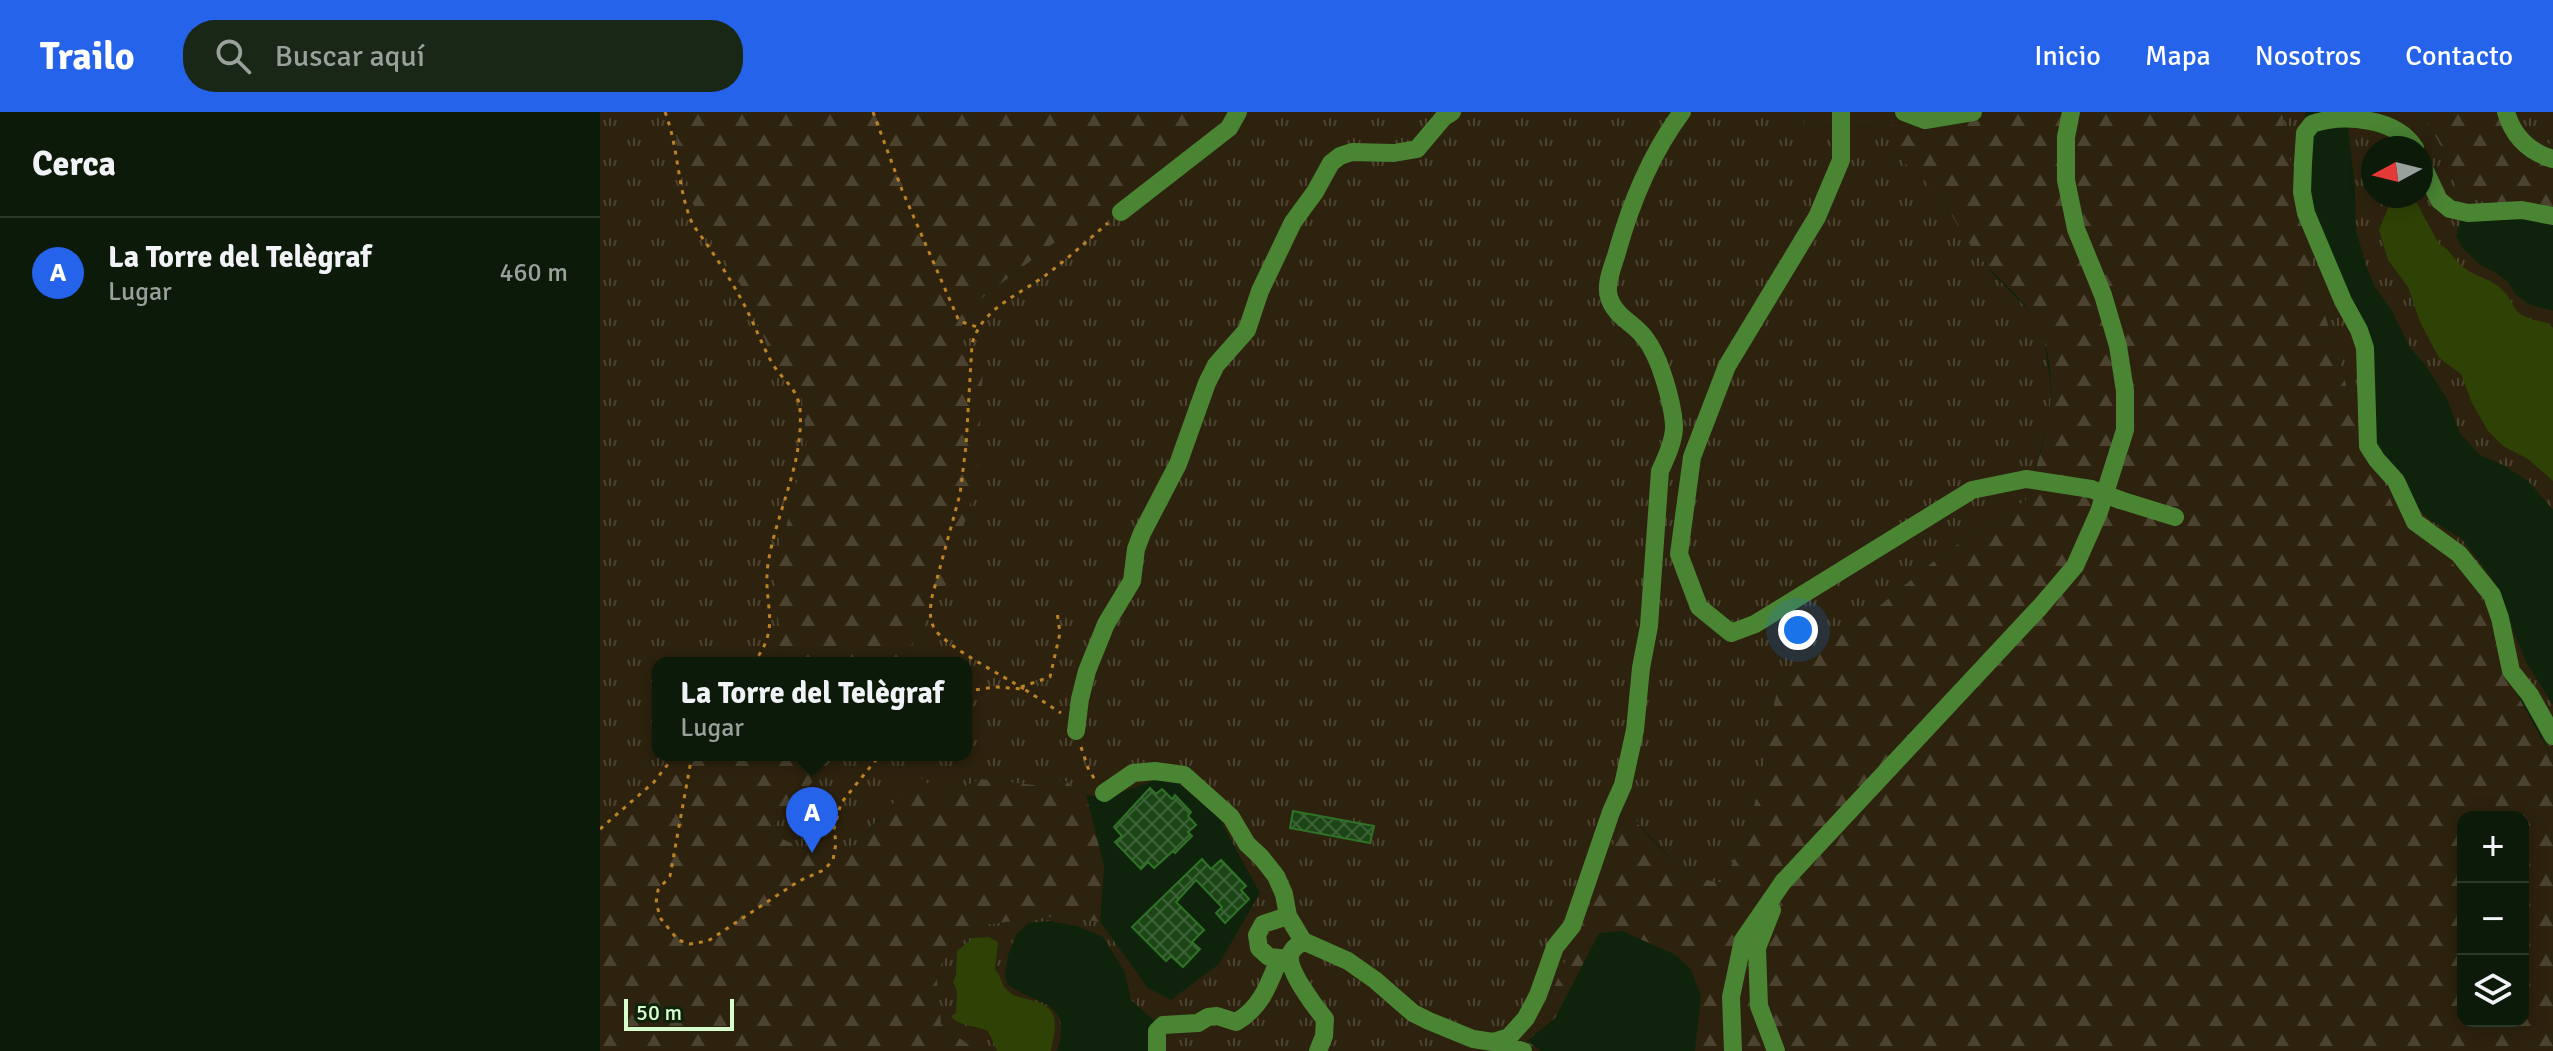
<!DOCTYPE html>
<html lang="es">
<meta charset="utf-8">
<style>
body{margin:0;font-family:Signika,sans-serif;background:#192717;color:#f1f3f6}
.controls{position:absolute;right:24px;bottom:24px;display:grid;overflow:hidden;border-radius:16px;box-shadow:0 4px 20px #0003}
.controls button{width:72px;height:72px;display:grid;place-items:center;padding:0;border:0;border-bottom:2px solid #2b382a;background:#0b1a09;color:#f1f3f6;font:40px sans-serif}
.compass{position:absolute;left:1761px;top:24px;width:72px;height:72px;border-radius:50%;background:#0b1a09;box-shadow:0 4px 20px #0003;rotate:263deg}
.scale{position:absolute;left:24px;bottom:20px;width:110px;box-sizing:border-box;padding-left:8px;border:4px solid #d7ffcd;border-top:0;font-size:22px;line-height:28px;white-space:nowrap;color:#d7ffcd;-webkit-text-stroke:6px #0f230c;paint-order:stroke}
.you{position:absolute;left:1198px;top:518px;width:28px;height:28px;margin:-20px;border:6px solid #fff;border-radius:50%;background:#1a73e8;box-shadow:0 0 0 12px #1a73e833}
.badge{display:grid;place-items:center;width:52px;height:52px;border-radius:50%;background:#2563eb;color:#fff;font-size:26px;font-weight:700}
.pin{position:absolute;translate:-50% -66px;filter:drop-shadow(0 2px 4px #0008)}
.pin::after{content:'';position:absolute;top:42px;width:28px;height:24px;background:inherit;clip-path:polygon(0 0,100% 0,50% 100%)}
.popup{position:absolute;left:52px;top:545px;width:320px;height:104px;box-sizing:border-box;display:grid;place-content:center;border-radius:16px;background:#0b1a09;filter:drop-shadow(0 2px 6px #0005);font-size:26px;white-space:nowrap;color:#9aa19c}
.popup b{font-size:30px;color:#f1f3f6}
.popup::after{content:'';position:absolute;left:50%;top:100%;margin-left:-16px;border:16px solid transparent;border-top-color:#0b1a09}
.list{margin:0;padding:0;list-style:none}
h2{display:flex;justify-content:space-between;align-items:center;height:104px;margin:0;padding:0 32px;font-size:34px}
h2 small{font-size:26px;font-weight:400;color:#9aa19c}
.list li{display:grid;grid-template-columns:52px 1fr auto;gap:24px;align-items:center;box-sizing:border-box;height:112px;padding:0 32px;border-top:2px solid #2b382a}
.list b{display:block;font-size:30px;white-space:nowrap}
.list p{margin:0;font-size:26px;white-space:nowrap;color:#9aa19c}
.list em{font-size:26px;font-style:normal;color:#9aa19c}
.icon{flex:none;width:44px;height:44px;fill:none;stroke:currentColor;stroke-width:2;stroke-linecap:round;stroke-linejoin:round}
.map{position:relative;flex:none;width:1953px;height:939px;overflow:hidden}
header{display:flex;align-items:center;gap:48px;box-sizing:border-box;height:112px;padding:0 40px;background:#2563eb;color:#fff}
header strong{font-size:38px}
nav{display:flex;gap:44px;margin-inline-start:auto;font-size:28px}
.search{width:560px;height:72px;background:#192717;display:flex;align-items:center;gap:20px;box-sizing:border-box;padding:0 28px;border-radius:32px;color:#9aa19c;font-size:30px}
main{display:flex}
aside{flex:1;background:#0b1a09}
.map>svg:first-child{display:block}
</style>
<header>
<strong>Trailo</strong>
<div class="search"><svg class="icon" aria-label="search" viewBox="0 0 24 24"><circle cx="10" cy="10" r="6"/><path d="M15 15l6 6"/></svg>Buscar aquí</div>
<nav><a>Inicio</a><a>Mapa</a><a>Nosotros</a><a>Contacto</a></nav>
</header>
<main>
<aside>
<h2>Cerca<small></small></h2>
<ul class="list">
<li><span class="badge">A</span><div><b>La Torre del Telègraf</b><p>Lugar</p></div><em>460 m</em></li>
</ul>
</aside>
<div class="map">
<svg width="1953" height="939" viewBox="0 0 1953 939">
<defs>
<pattern id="grass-tufts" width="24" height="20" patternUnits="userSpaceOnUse" patternTransform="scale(2)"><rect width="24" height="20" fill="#2d220e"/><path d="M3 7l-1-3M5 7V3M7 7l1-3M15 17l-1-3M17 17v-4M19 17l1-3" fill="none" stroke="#4b4330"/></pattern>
<pattern id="forest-firs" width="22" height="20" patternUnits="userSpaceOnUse" patternTransform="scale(2)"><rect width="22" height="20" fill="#2d220e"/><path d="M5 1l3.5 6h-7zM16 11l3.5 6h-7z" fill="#4b4330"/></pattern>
<pattern id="building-cross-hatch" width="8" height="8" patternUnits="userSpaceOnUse" patternTransform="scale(2)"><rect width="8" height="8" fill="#1c4516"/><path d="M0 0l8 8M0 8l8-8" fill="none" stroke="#3c6137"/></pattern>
</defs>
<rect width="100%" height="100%" fill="#0f230c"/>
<path fill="url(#grass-tufts)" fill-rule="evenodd" d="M0,0h70l26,103 49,77 30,73 26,26 6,51 -32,130 4,55 -1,28 -6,8h-114v92h19l-51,61 -26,20z
M609,0h592l5,16 85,-1 -1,9 9,22 32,28 63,89 35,36 9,12 6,15 6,44 1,30 -25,88 -86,56 -63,52 -95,71c-12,25 -10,52 -15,79 -8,42 -27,84 -42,124 -45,3 -71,-48 -102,-74l-14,54 -65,148 -26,28 -30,13h-333l2,-28 -26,-23 -6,-28 -22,-35 -26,-11 -28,-5 -21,2 -12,12 -8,20 -3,18 2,11c28,22 67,15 50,67h-80l-36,-27 -4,-45 9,-33 27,-20 83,-10 44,6 48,66 23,12 48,-36 41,-71 -41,-75 -42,-36 -22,-2 -47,17 -22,-2 -22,-15 -30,5 -53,-6 -38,17 -65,23 -21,26 -45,8 -44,-21 68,-77h130v-92h-58l6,-23 32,-55 1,-239 35,-48 210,-161z
M1682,0h23l3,24v62l55,127 11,120 30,31 13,31 13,13 31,18 32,42 33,82 27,43v55l-87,-184 -31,-28 -30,-13 -19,-46 -19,-35 -61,-202z
M1736,0h86l20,36 18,46 40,13 39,-4 14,5 -91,8 -6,20 7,13 19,17 13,6 14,11 6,11 15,11 23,6v199l-25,-29 -23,-15 -25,-11 -20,-22 -13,-34 -21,-33 -15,-17 -19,-38 -17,-24 -9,-22 -10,-35 -1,-42 -7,-63zM1773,36h48v48h-48z
M1917,0h36v33c-18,-6 -28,-16 -36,-33z"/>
<path fill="url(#forest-firs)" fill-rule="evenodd" d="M70,0h539l-16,25 -211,161 -34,47 35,23 -6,113 -31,104 -32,55 -6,23h-136l6,-8 1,-28 -4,-55 32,-130 -6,-51 -26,-26 -30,-73 -49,-77z
M1300,0h382l24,140 61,202 19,35 19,45 30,14 31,28 22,33 14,57 51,94v291h-858l6,-55 -10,-26 -15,-15 -54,-24 -23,2 -44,85 -28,23 14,10h-53l30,-13 26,-28 65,-148 14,-55c27,28 59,78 102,75 15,-40 34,-82 42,-124 5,-27 3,-54 15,-79l95,-71 63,-52 86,-56c17,-55 37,-108 16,-166 -12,-34 -47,-55 -68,-84 -15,-21 -27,-46 -45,-65 -13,-14 -35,-26 -39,-45 -2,-12 4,-20 10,-28zM1863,705h60v204h-60z
M1822,0h95c8,17 18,27 36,33v63l-14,-5 -39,4 -40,-13 -18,-46z
M77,643h159l-68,77 44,21 45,-8 61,-70 25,21 38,-17 53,6 30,-5 22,15 18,71 -4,56 -44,-6 -83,10 -27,20 -9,33 4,45 36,27h-377v-215l26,-20z"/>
<path fill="#2d220e" d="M1201,0h100l-10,15 -85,1z"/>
<path fill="#2e4205" d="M1793,84h20l26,48c11,5 14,15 23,22 10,9 22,11 33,18 28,20 7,31 54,39l4,5v153l-25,-22 -25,-13 -15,-15 -16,-28 -11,-29 -22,-16 -19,-36 -12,-35 -20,-27 -9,-30z
M389,825l9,5 -3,28c8,7 5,15 13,21 6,6 15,7 23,9 32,8 24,27 20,51h-54l-9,-20c-11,-5 -32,-6 -37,-15l5,-3 1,-22 -4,-9 3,-7 1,-24 16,-13z"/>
<path fill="url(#building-cross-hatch)" stroke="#2f7326" stroke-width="2" d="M550,676l6,6 6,-5 10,10 3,-4 16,17 -3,4 8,9 -8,7 4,4 -17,17 -2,-2 -19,17 -6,-6 -7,7 -26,-27 7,-6 -8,-9z
M693,699l81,15 -4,17 -80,-15z
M602,747l9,10 10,-9 25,26 -5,4 8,9 -24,24 -9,-10 6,-6 -26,-27 -20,22 28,28 -12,12 8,7 -17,18 -12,-11 -5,5 -34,-34z"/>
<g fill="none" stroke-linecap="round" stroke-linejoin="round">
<path stroke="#bc8324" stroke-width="3" stroke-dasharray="4 6" stroke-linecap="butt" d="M65,0c14,36 12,78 28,113 17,23 33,47 47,72 12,21 20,44 32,66 10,17 26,25 28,46 4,55 -24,103 -32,155 -6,40 15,63 -15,99
M273,0l29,78 57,131 18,6
M421,575l29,-10 10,-44 -3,-21
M424,577c-19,-12 -81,-44 -90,-61 -5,-10 -4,-20 -2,-31l28,-103 6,-48 6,-102c10,-38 51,-50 79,-73 20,-15 38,-32 57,-48
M366,579l30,-4 28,2 37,24
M481,635l7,21 7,12
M92,643l-22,121 -12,14 -2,13 5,16 17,21 12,4 18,-3 91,-60 25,-11 9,-10 3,-17 -2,-14 7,-26 39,-48
M0,717l54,-47 21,-27"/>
<path stroke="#4a8533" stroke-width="18" d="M1241,0v48l-24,57 -90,149 -35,91 -13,97 20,53 32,26 24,-9 217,-134 54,-11 65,10
M1304,0l21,8 48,-8
M1906,0c7,24 23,40 47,47
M1815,36c-19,-30 -71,-35 -103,-24l-7,9 -2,30 -1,29 4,21 37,88 16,29 6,18 3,98 9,14 19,21 19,41 44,32 33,41 8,23 11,53 19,24 23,41
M1821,50l18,38 11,9 18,4 54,-3 31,6
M521,100l108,-84 9,-16
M1520,388l55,17
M476,619l4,-32 7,-28 19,-47 26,-43 4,-32 6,-16 36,-69 29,-81 9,-18 31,-35 13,-39 33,-69 22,-30 16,-29 9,-7 12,-4 42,1 23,-4 27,-32 8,-5
M504,681l29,-20 22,-2 29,4 47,42 16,27 14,13 15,19 8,18 4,22 15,25 45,20 27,19 38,33 16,8 44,18 20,3 30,9
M1172,798l-15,38 2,58 17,45
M688,804l-25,8 -6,11 2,13 10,9 20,2
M703,829c-5,4 -12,8 -13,15 -2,15 25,51 35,63l-1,17 -6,15
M893,930l16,-5 17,-19 12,-23 17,-48 17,-21 39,-114 12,-27 12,-55 6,-62 8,-42 11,-155c6,-13 15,-32 14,-47 -2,-23 -14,-67 -29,-86 -10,-14 -31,-22 -36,-41 -4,-12 3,-29 7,-41 14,-51 34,-101 66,-144
M557,939v-20l6,-6 35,-2 10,-6 9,-1 19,6c25,-14 33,-38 43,-63
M1133,939l-2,-54 12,-57 40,-58 257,-275 35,-41 24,-54 26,-82v-39l-7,-45 -15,-51 -27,-66 -10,-49v-43l5,-25"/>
<path stroke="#4a8533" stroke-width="18" d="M1491,377l29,11"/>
</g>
</svg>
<div class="controls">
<button>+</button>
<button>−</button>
<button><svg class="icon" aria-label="layers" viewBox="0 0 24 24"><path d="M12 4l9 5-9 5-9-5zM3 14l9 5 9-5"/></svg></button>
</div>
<svg class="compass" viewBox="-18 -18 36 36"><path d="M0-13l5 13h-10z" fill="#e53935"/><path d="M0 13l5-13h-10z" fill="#9aa19c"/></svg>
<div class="scale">50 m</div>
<div class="you"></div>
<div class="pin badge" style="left:212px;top:741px">A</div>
<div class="popup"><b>La Torre del Telègraf</b>Lugar</div>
</div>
</main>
